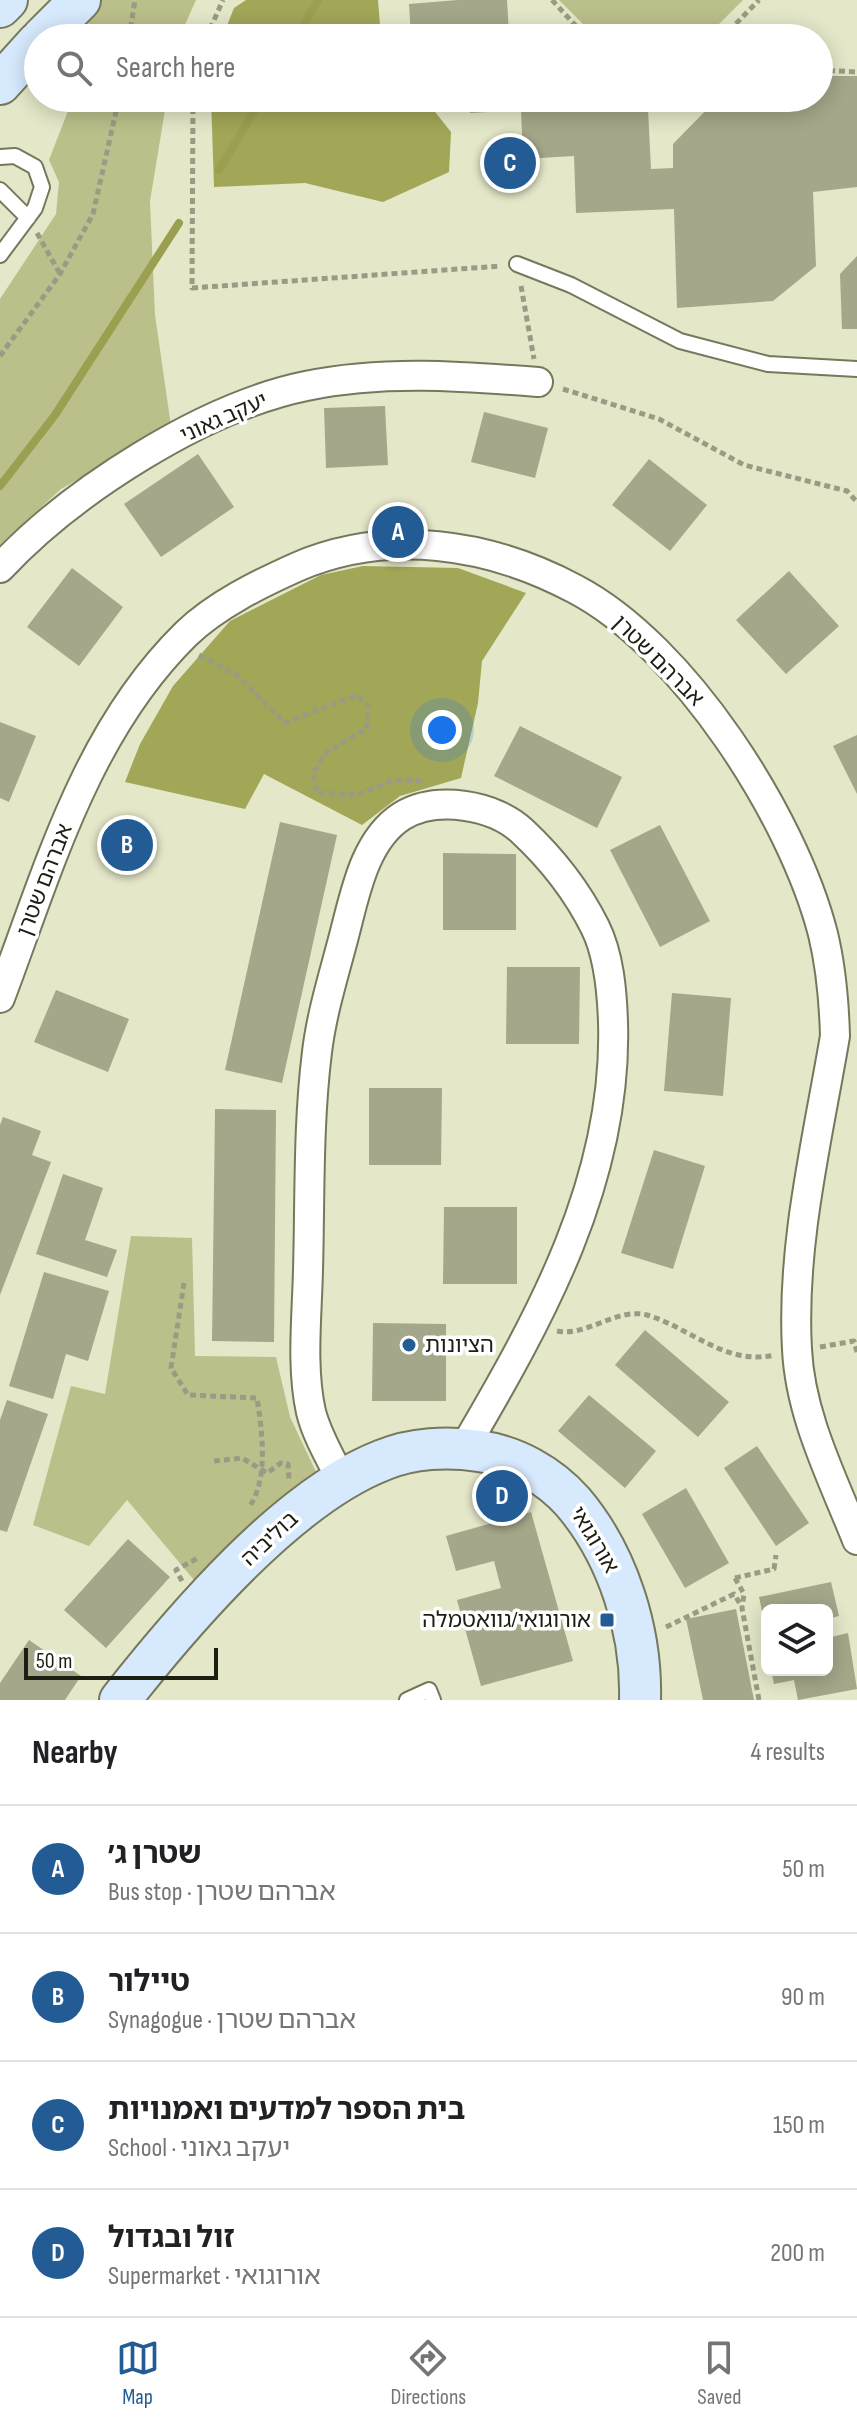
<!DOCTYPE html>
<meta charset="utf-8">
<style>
body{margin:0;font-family:"Sofia Sans Condensed","Noto Sans Hebrew",sans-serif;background:#f6f6f6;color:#202124}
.controls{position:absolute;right:24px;bottom:24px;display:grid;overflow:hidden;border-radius:12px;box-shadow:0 4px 20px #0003}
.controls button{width:72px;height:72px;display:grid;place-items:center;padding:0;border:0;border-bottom:2px solid #e0e0e0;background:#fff;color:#202124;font:40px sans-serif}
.scale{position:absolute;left:24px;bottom:20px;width:194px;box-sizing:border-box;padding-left:8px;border:4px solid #1d1e12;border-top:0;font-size:22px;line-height:28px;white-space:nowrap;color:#1d1e12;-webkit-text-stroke:6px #fff;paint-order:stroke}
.you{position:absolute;left:442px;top:730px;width:28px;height:28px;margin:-20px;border:6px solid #fff;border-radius:50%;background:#1a73e8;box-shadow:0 0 0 12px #1a73e833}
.badge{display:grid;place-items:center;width:52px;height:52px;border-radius:50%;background:#235c94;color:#fff;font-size:26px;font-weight:700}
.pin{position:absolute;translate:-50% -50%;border:4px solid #fff;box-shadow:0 2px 8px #0006}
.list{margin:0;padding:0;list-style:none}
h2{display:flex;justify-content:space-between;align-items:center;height:104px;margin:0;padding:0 32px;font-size:34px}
h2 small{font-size:26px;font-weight:400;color:#757577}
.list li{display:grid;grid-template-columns:52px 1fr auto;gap:24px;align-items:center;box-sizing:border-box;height:128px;padding:0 32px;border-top:2px solid #e0e0e0}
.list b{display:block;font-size:30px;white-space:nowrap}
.list p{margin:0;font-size:26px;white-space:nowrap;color:#757577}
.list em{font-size:26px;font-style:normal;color:#757577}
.icon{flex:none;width:44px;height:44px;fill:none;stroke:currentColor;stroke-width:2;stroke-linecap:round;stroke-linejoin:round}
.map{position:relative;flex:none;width:857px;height:1700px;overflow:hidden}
.search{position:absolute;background:#fff;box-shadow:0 4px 20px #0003;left:24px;right:24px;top:24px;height:88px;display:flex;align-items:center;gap:20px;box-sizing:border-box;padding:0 28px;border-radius:44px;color:#757577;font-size:30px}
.sheet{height:616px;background:#fff}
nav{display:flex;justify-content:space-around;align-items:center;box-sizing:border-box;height:112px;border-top:2px solid #e0e0e0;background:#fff;font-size:22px;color:#757577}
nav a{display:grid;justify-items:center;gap:4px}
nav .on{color:#235c94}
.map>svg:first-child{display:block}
</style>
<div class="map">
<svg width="857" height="1700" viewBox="0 0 857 1700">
<rect width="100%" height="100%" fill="#e4e7c8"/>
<path fill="#bbbf8a" d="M99,0h97l-17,38h-93l5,-31z
M559,0h184l-38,38h-108z
M73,98h94l-17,103 5,114 16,111 -110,63 -61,56v-246l56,-85 3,-32 -10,-22z
M131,1236l61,2 3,118 81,1 14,60 27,57 -118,112 -72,-86 -38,46 -56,-21 38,-139 34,8z"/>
<path fill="#a2a657" d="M246,0h132l3,38h-159l12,-30z
M211,98h213l27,34 -2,40 -66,30 -78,-19 -91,4z
M363,566l95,2 68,25 -44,68 -4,42 -17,75 -61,18 -38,29 -98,-51 -19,35 -120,-27 15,-38 33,-58 57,-65 91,-46z"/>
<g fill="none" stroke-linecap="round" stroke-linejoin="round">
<path stroke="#9b9f50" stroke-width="8" d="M296,38l22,-38
M219,170l43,-72
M0,486l55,-71 124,-192"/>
</g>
<path fill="#a5a78a" d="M458,0h49l2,34 41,-2v6h-139l-2,-34z
M819,76h38v111l-44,5 3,74 -43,35 -96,7 -3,-99 -98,4 -2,-57 -51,3 -2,-49 -51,3 -1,-15h137l1,12 41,-1 3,60 22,-1v-24l45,-46h101z
M857,256v73h-15l-2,-55z
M385,406l3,59 -62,3 -2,-60z
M484,412l64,16 -13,50 -64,-16z
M198,454l36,53 -73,50 -37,-53z
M649,459l58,46 -37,46 -58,-46z
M72,568l51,39 -44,59 -52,-39z
M789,571l50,55 -53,48 -50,-54z
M0,722l36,14 -27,66 -9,-4z
M520,726l102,51 -25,51 -103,-52z
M857,735v59l-24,-48z
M280,822l57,13 -55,248 -57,-13z
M660,825l50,96 -50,26 -50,-97z
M443,853l73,1v76h-73z
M507,967h73l-1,77h-73z
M56,990l73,29 -21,53 -74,-30z
M672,993l59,5 -8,98 -59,-5z
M369,1088h73l-1,77h-72z
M215,1109l61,1 -2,232 -62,-1z
M3,1117l38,14 -9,24 19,7 -51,133v-170z
M654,1150l51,16 -32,103 -52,-16z
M63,1174l40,14 -18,52 32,10 -10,27 -71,-23z
M444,1207h73v77h-74z
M44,1272l65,19 -21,70 -22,-7 -13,45 -44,-13z
M373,1323l73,1v77h-74z
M645,1330l84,72 -31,35 -83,-72z
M589,1395l67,56 -31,37 -67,-57z
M7,1400l41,14 -41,118 -7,-2v-110z
M757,1446l52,77 -33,23 -52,-78z
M686,1488l43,75 -44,25 -43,-74z
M531,1512l42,149 -92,25 -24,-86 44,-12 -7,-27 -38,10 -10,-35z
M128,1539l42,38 -64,71 -42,-38z
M831,1582l8,34 -12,3v-9h-60l-1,20 -7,-33z
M736,1609l18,91h-51l-17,-81z
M848,1633l9,56 -59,11 -4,-20 -20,4 -3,-14h56v-32z
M29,1640l52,36 -16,24h-65v-17z"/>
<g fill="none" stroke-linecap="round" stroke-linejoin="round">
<g stroke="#76785c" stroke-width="18">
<path id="lane" d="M0,157l15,-1 20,11 7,20 -7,21 -35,47
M0,190l28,28
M517,264l54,21 109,56 88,23 89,5
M407,1700l22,-10 4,10"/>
</g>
<g stroke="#76785c" stroke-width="32">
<path id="street" d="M0,568c71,-76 203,-161 306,-182 77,-16 155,-10 232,-4
M0,998c48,-127 86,-266 186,-364 30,-29 73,-50 111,-67 91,-39 192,-24 278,22 109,57 218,228 248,345 8,33 11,68 12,102 -17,101 -44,210 -38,313 3,67 36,130 60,191
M342,1481c-11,-22 -25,-45 -31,-69 -10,-45 -4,-96 -3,-142 2,-73 0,-146 9,-218 5,-42 19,-84 29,-124 10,-39 20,-89 56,-112 35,-21 92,-11 120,15 29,27 55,60 73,96 14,28 17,64 18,95 5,157 -72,295 -149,426"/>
</g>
<g stroke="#76785c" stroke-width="44">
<path id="secondary" d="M0,7l7,-7
M42,38l38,-38
M0,84l38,-42
M120,1700c63,-80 167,-203 263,-240 29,-12 65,-14 96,-9 36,5 70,24 94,51 45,53 69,129 67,198"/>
</g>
<path stroke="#999b84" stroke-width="5" stroke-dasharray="6 4" stroke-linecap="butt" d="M552,0l35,38
M129,38l6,-38
M206,38l17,-38
M722,38l37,-38
M819,70l38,2
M193,98l-1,190 309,-22
M37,233l23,41
M521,286l13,73
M0,356l60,-82 33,-60 26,-116
M563,389l96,30 85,46 103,26 10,11
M199,655l39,21 47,47 72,-28 11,10 -1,23 -43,26 -11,20 4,19 40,2 37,-15 27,1
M184,1283l-13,85 17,27 69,3c5,33 12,81 -8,109
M557,1331c30,6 60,-24 90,-16 44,13 78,51 128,40
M820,1347l34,-6 3,11
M214,1461l28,-3 25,15 14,-10 7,1 1,15
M735,1578l9,16 -2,14 17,92
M735,1578l39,-9 2,-14
M182,1581l-6,-11 22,-12
M666,1627l68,-33 8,13"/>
<use href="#lane" stroke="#fff" stroke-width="14"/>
<use href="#street" stroke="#fff" stroke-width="28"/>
<use href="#secondary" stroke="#d6e9fd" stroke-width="40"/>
</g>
<g fill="#235c94" stroke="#fff" stroke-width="3">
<circle cx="409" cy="1345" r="8"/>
<rect x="599" y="1612" width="16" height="16" rx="4"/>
</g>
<g text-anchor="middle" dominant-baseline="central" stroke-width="7" stroke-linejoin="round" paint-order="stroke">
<g font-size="22" fill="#1d1e12" stroke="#fff">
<text transform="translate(224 418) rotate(-24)">יעקב גאוני</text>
<text transform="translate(658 661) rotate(45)">אברהם שטרן</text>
<text transform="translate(45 880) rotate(-69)">אברהם שטרן</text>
<text transform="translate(270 1539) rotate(-43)">בוליביה</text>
<text transform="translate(594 1540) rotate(59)">אורוגואי</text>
</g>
<g font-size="22" fill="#1d1e12" stroke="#fff" text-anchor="start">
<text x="425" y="1345">הציונות</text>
<text x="591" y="1620" text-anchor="end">אורוגואי/גוואטמלה</text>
</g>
</g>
</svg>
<div class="controls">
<button><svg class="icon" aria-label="layers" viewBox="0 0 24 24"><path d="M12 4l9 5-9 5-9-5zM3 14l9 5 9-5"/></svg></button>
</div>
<div class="scale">50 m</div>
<div class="you"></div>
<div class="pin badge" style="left:398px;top:532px">A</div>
<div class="pin badge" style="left:127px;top:845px">B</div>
<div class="pin badge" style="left:510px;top:163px">C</div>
<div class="pin badge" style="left:502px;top:1496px">D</div>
<div class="search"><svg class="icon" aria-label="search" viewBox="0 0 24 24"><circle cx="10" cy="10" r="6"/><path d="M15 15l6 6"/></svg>Search here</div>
</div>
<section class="sheet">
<h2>Nearby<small>4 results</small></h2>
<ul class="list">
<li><span class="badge">A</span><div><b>שטרן ג׳</b><p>Bus stop · אברהם שטרן</p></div><em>50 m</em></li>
<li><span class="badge">B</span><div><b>טיילור</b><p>Synagogue · אברהם שטרן</p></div><em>90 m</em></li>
<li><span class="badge">C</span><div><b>בית הספר למדעים ואמנויות</b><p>School · יעקב גאוני</p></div><em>150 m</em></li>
<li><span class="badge">D</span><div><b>זול ובגדול</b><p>Supermarket · אורוגואי</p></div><em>200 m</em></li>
</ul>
</section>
<nav>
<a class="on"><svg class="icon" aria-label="map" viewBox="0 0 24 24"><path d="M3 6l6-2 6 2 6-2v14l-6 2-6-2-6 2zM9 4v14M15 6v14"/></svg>Map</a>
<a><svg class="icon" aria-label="directions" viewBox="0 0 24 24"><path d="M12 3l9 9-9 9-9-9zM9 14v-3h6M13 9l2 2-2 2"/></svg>Directions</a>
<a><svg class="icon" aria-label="saved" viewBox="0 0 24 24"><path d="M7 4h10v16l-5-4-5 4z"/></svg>Saved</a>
</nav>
